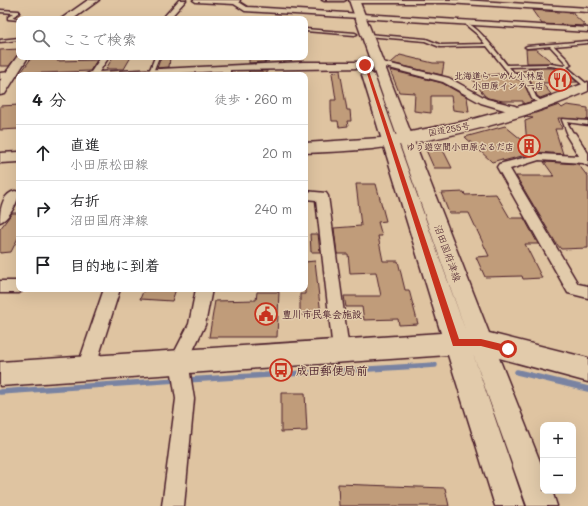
<!DOCTYPE html>
<html lang="ja">
<meta charset="utf-8">
<style>
body{margin:0;font-family:Mali,"Klee One",sans-serif;background:#f6f6f6;color:#202124}
.controls{position:absolute;right:12px;bottom:12px;display:grid;overflow:hidden;border-radius:8px;box-shadow:0 4px 16px #0002}
.controls button{width:36px;height:36px;display:grid;place-items:center;padding:0;border:0;border-bottom:1px solid #e0e0e0;background:#fff;color:#202124;font:20px sans-serif}
.stop{position:absolute;width:12px;height:12px;margin:-9px;border:3px solid #c8321e;border-radius:50%;background:#fff}
.stop.end{background:#c8321e;border-color:#fff;box-shadow:0 1px 4px #0008}
.list{margin:0;padding:0;list-style:none}
h2{display:flex;justify-content:space-between;align-items:center;height:52px;margin:0;padding:0 16px;font-size:17px}
h2 small{font-size:13px;font-weight:400;color:#757577}
.list li{display:grid;grid-template-columns:26px 1fr auto;gap:12px;align-items:center;box-sizing:border-box;height:56px;padding:0 16px;border-top:1px solid #e0e0e0}
.list b{display:block;font-size:15px;white-space:nowrap}
.list p{margin:0;font-size:13px;white-space:nowrap;color:#757577}
.list em{font-size:13px;font-style:normal;color:#757577}
.icon{flex:none;width:22px;height:22px;fill:none;stroke:currentColor;stroke-width:2;stroke-linecap:round;stroke-linejoin:round}
.map{position:relative;flex:none;width:588px;height:506px;overflow:hidden}
.search{position:absolute;background:#fff;box-shadow:0 4px 16px #0002;left:16px;top:16px;width:292px;height:44px;display:flex;align-items:center;gap:10px;box-sizing:border-box;padding:0 14px;border-radius:8px;color:#757577;font-size:15px}
.panel{position:absolute;background:#fff;box-shadow:0 4px 16px #0002;left:16px;top:72px;width:292px;height:220px;border-radius:8px}
.map>svg:first-child{display:block}
</style>
<div class="map">
<svg width="588" height="506" viewBox="0 0 588 506">
<rect width="100%" height="100%" fill="#dfc4a1"/>
<filter id="ink" filterUnits="userSpaceOnUse"><feTurbulence type="fractalNoise" baseFrequency=".025" numOctaves="2"/><feDisplacementMap in="SourceGraphic" scale="8" xChannelSelector="R" yChannelSelector="G"/><feConvolveMatrix kernelMatrix="1 2 1 2 8 2 1 2 1" color-interpolation-filters="sRGB"/></filter>
<g filter="url(#ink)">
<g fill="none" stroke-linecap="round" stroke-linejoin="round">
<path stroke="#7983a2" stroke-width="2" d="M475,0l15,2
M503,3l33,2"/>
<path stroke="#7983a2" stroke-width="5.5" d="M517,372l71,17
M186,380l249,-15
M0,392l177,-12"/>
</g>
<path fill="#c09c7a" stroke="#4a1f2b" d="M532,10l40,3 14,13 -44,-2z
M19,49v4l-10,13h-9v-16z
M526,49h10l17,14h-26z
M400,55l33,8h11l-2,12 -51,-12z
M32,57h28l-3,4 40,-1 -7,11 -70,3z
M113,57h18l-7,12h-18z
M161,57h9l-1,10 -12,1z
M249,57h17v5l-17,1z
M528,68h23l11,1 15,13 -35,1 9,11 -11,4 -3,-2 -7,-16 -5,-4 -10,-4 13,-2z
M390,70l52,13 25,14 2,15 -16,-2 -2,-14h-20v17l-17,-2 1,-18 -16,-1z
M249,71h18v4h-19z
M340,71l7,39h3l1,11h-4l1,5 -9,1 -1,-6h-6l-1,-11v-10h5l-4,-27z
M507,73l4,4 9,3 4,4 9,17 -10,3v-3h-20l-15,-3 -4,-3 -13,-18z
M19,105v24l-19,1v-24z
M559,105l3,3 5,-3 21,3v12l-30,-2 4,11h-7l8,25 -26,-2 -34,9 -1,-2 -10,3 -27,-25 40,-11 22,18 -2,-23 8,-3 -9,-1z
M426,150h17l9,18h-18z
M544,162l34,2 10,13v71l-27,1 -5,-6 -40,-67h38z
M356,184h20l10,37 -8,1 4,14h-4l5,25h15l7,29h4l9,34 -19,1 -1,-6 -34,1 -2,-13h-16l-2,-11h37l-5,-24 -26,1 -2,-19h-11l-3,-26 27,-2z
M464,192l1,3 31,-1 14,24h14l14,26h-13l17,34 -19,1 -1,-3 -37,1 -9,-20 13,-1 -20,-43h-20l-8,-20z
M12,213h7v23l-8,16 -11,1v-24z
M310,234h8l2,18h-9z
M315,261l6,54h-21v-21h5v-32z
M144,289h32l-4,12 -32,-2z
M257,292h22l-2,45h-68l6,-36 41,-1z
M281,393h24l2,38 -26,1z
M338,484l107,4 4,18h-110z"/>
<g fill="none" stroke-linecap="round" stroke-linejoin="round">
<g stroke="#4a1f2b" stroke-width="3">
<path id="lane" d="M322,0h24l-2,1h-20z
M0,10l19,1v2l-7,4 10,2h-3v1l-11,-1v-2l6,-4 -14,-1z
M466,23c11,2 33,32 41,42l44,-1 13,2 3,-2 -2,-2 -15,-16 -23,2 -2,-1 2,-1 61,-5v2l-34,3 14,14 3,5 -4,2 21,18v2h-3l-22,-19 -12,-2 -42,1 6,7 10,3 4,4 7,16 9,7 -2,1 -11,-6 -7,-16 -4,-4 -10,-3 -24,-30 -47,1 -15,-6 -58,-5 -2,-1 2,-1 59,5 15,6 44,-1 -8,-10 -11,-9z
M305,29l50,4 2,1 -2,1 -50,-4z
M19,38v2l-19,2v-2z
M155,57h4l-6,15 -4,1v-1z
M562,119l26,2v4l-21,-3 7,13 -3,2 -3,-2 -6,-15z"/>
</g>
<g stroke="#4a1f2b" stroke-width="3">
<path id="street" d="M179,0h7l-17,19h-7z
M193,0h47l-1,2 8,5 341,21v4l-343,-21 -11,-7 -38,-2z
M352,0h110l126,8v4l-141,-9h-92z
M101,57h8l-10,15 204,-10h62l4,3 -4,3 -135,2v5h-8v-4l-83,4h-54l6,-3z
M374,60l75,18 38,21 28,7 11,6 -5,3 -40,-12 -38,-21 -69,-18z
M11,72l4,3 -1,2 -14,2v-6z
M571,132l4,1 13,20v13l-5,-3 -44,-3 -29,9 68,115 10,2v12l-20,-5 -71,-126 2,-3 40,-10 40,2 -13,-21z
M15,191l4,1c0,9 -10,27 -19,30 0,-12 2,-28 15,-31z
M305,191l21,2 2,3 21,154 -2,6 -6,2 -6,-2 -2,-6 -17,-150 -11,-1z
M0,281h19v8h7l-7,4h-19z
M104,289h16l-25,79 -3,6 -6,2 -6,-2 -3,-6z
M196,289h16l-7,36 -17,36 6,38 -10,107h-22l14,-107 -6,-38 19,-37z"/>
</g>
<g stroke="#4a1f2b" stroke-width="3">
<path id="secondary" d="M88,0h11l-26,19h-12z
M349,0h10l130,333 99,25v24l-89,-24 44,111v22h9l5,15h-30l-54,-152 52,152h-30l-47,-151 -448,31v-24l441,-29 -79,-258 6,-4 6,4 92,257z
M19,54v3h9l-23,37 -5,1v-14z"/>
</g>
<g stroke="#4a1f2b" stroke-width="3">
<path id="highway" d="M588,82v9c-64,29 -147,49 -216,58 -22,2 -45,3 -67,4v-10l75,-5 86,-17 69,-19z
M19,152v10l-19,1v-10z"/>
</g>
<use href="#lane" fill="#e2cbab" fill-rule="evenodd"/>
<use href="#street" fill="#e2cbab" fill-rule="evenodd"/>
<use href="#secondary" fill="#e2cbab" fill-rule="evenodd"/>
<use href="#highway" fill="#e2cbab" fill-rule="evenodd"/>
</g>
</g>
<path fill="#c8321e" d="M364,64l3,1 92,274h22l29,7v6l-2,1 -27,-7h-28z"/>
<defs>
<g id="restaurant-ring" transform="scale(1.15)"><circle r="9.5" fill="#e2cbab" stroke="#c8321e" stroke-width="1.5"/><path d="M-5-6h1v4h1v-4h1v4h1v-4h1v5L-1.5 .5V6h-2V.5L-5-1ZM5-6V6H3V1.5H1.5Q1.5-4 5-6Z" fill="#c8321e"/></g>
<g id="building-ring" transform="scale(1.15)"><circle r="9.5" fill="#e2cbab" stroke="#c8321e" stroke-width="1.5"/><path d="M-4-6H4V6H1V3H-1V6H-4ZM-2.5-4.3h1.7v1.8h-1.7ZM.8-4.3h1.7v1.8H.8ZM-2.5-1h1.7V.8h-1.7ZM.8-1h1.7V.8H.8Z" fill="#c8321e"/></g>
<g id="civic-ring" transform="scale(1.15)"><circle r="9.5" fill="#e2cbab" stroke="#c8321e" stroke-width="1.5"/><path d="M-.6-6.5H3V-4.5H.6V-3L4-1V1h2V6H-6V1h2V-1L-.6-3ZM-1.2 2.5V6h2.4V2.5Z" fill="#c8321e"/></g>
<g id="bus-ring" transform="scale(1.15)"><circle r="9.5" fill="#e2cbab" stroke="#c8321e" stroke-width="1.5"/><path d="M-5-6H5V4H4V6H2V4H-2V6H-4V4H-5ZM-3.5-4V0h7V-4ZM-3.5 1.2v1.5H-2V1.2ZM2 1.2v1.5H3.5V1.2Z" fill="#c8321e"/></g>
</defs>
<g fill-rule="evenodd">
<use href="#restaurant-ring" x="560" y="80"/>
<use href="#building-ring" x="529" y="146"/>
<use href="#civic-ring" x="266" y="314"/>
<use href="#bus-ring" x="281" y="370"/>
</g>
<g text-anchor="middle" dominant-baseline="central" stroke-width="3" stroke-linejoin="round" paint-order="stroke">
<g font-size="9" font-weight="bold" fill="#4a1f2b" stroke="#e2cbab" text-anchor="end">
<text x="544" y="75">北海道らーめん小林屋<tspan x="544" dy="10">小田原インター店</tspan></text>
<text x="514" y="146">ゆう遊空間小田原なるだ店</text>
</g>
<g font-size="9" fill="#4a1f2b" stroke="#e2cbab">
<text transform="translate(449 129) rotate(-10)">国道255号</text>
</g>
<g font-size="10" fill="#4a1f2b" stroke="#e2cbab">
<text transform="translate(448 253) rotate(70)">沼田国府津線</text>
</g>
<g font-size="10" font-weight="bold" fill="#4a1f2b" stroke="#e2cbab" text-anchor="start">
<text x="282" y="314">豊川市民集会施設</text>
</g>
<g font-size="12" font-weight="bold" fill="#4a1f2b" stroke="#e2cbab" text-anchor="start">
<text x="296" y="370">成田郵便局前</text>
</g>
</g>
</svg>
<div class="controls">
<button>+</button>
<button>−</button>
</div>
<div class="stop" style="left:508px;top:349px"></div>
<div class="stop end" style="left:365px;top:65px"></div>
<div class="search"><svg class="icon" aria-label="search" viewBox="0 0 24 24"><circle cx="10" cy="10" r="6"/><path d="M15 15l6 6"/></svg>ここで検索</div>
<section class="panel">
<h2>4 分<small>徒歩 · 260 m</small></h2>
<ul class="list">
<li><svg class="icon" aria-label="ahead" viewBox="0 0 24 24"><path d="M12 20V5M6 11l6-6 6 6"/></svg><div><b>直進</b><p>小田原松田線</p></div><em>20 m</em></li>
<li><svg class="icon" aria-label="right" viewBox="0 0 24 24"><path d="M7 20v-9h11M14 6l5 5-5 5"/></svg><div><b>右折</b><p>沼田国府津線</p></div><em>240 m</em></li>
<li><svg class="icon" aria-label="arrive" viewBox="0 0 24 24"><path d="M6 21V4h12l-3 4 3 4H6"/></svg><div><b>目的地に到着</b></div></li>
</ul>
</section>
</div>
